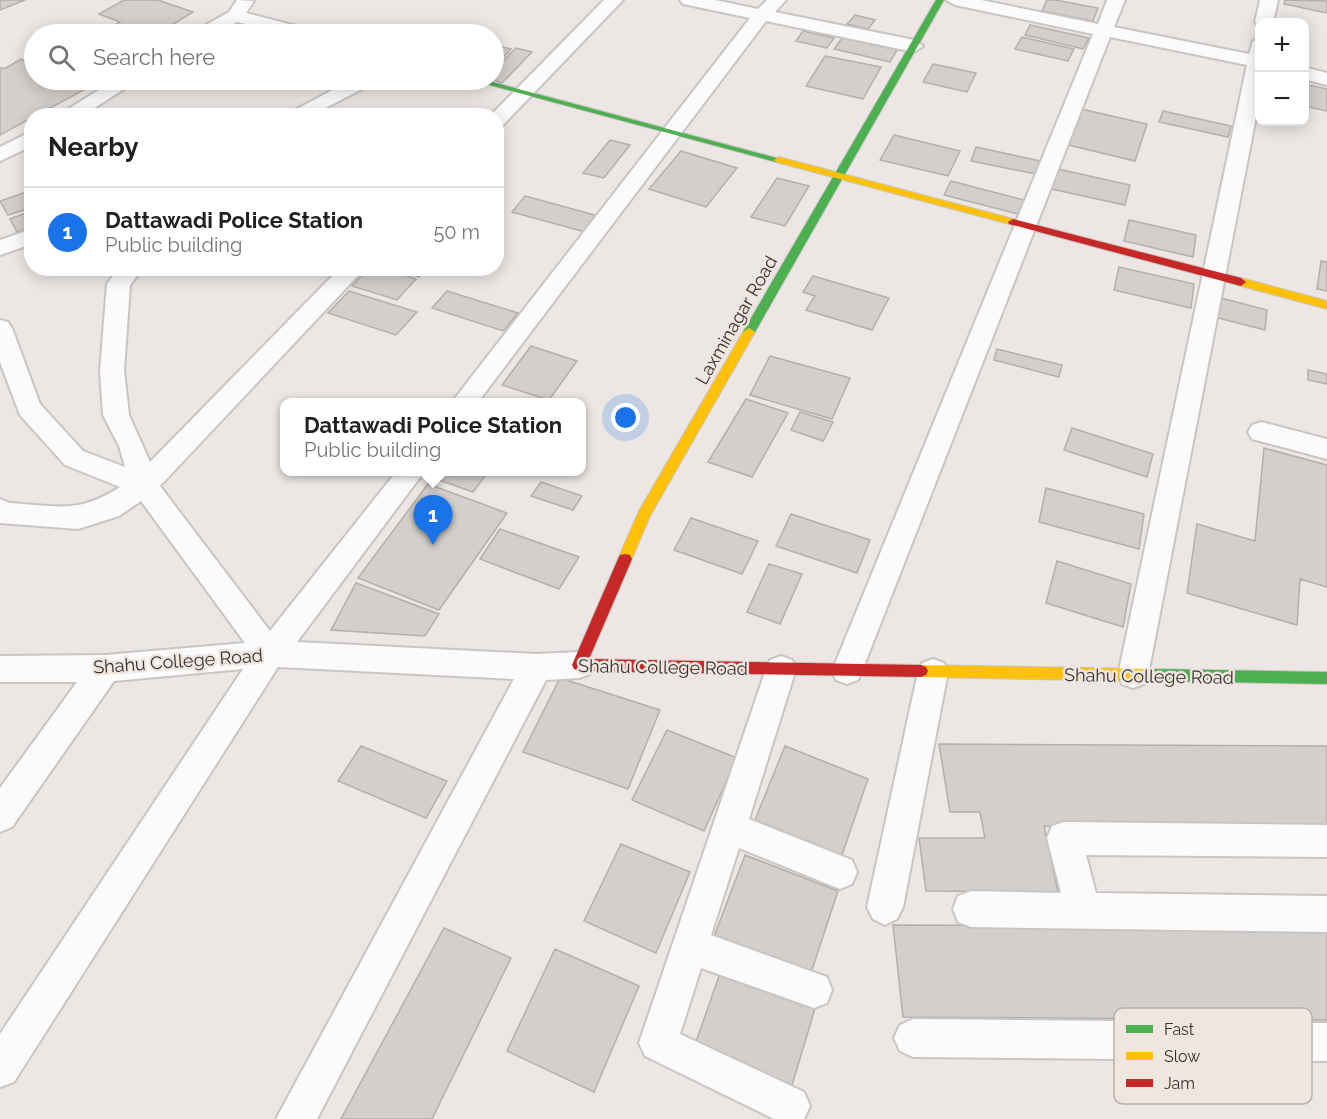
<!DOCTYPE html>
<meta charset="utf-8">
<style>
body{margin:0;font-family:Raleway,sans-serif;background:#f6f6f6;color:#202124}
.controls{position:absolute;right:18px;top:18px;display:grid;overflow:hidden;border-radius:12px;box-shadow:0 3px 15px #0003}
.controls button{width:54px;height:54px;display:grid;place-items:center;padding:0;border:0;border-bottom:2px solid #e0e0e0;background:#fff;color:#202124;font:30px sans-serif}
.you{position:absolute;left:626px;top:418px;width:21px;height:21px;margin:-15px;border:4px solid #fff;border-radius:50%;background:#1a73e8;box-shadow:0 0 0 9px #1a73e833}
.badge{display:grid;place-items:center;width:39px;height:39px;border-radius:50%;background:#1a73e8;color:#fff;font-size:20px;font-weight:700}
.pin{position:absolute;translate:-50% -50px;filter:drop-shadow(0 2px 3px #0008)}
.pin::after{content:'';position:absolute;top:32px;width:21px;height:18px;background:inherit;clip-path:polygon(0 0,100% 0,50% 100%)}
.popup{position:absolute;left:280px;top:398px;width:306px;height:78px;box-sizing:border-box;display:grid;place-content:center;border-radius:12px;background:#fff;filter:drop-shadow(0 2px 4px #0005);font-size:20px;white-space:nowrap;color:#757577}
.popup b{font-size:22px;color:#202124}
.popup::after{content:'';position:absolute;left:50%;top:100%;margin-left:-12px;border:12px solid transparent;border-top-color:#fff}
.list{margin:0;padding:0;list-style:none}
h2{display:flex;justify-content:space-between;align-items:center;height:78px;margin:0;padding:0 24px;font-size:26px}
h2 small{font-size:20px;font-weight:400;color:#757577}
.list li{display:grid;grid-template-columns:39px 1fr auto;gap:18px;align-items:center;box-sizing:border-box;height:90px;padding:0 24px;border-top:2px solid #e0e0e0}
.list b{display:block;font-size:22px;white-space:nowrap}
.list p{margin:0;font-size:20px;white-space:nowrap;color:#757577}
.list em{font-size:20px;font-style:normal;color:#757577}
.icon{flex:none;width:33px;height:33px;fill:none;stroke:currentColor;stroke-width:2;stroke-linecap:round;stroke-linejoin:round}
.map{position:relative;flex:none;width:1327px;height:1119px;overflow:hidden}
.search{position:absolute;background:#fff;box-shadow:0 3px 15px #0003;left:24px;top:24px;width:480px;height:66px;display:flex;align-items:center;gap:15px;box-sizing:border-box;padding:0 21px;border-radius:33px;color:#757577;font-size:22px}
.panel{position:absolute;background:#fff;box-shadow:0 3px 15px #0003;left:24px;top:108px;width:480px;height:168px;border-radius:24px}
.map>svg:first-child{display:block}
</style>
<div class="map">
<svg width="1327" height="1119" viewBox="0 0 1327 1119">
<rect width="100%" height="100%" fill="#ece7e4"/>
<path fill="#d3cfcd" stroke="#b3afad" stroke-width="1.5" d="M0,0h25l-25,10z
M124,0h34l35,12 -23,14 15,5 -6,3h-80l21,-12 -21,-8z
M1047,0h8l43,8 -5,13 -51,-10z
M1285,0l42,1v12l-43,-9z
M855,15l20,5 -7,9 -21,-5z
M1030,25l59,13 -6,11 -58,-14z
M437,26l23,5 -3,3h-30z
M803,31l31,7 -7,10 -31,-7z
M1022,37l52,12 -6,12 -53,-12z
M842,38l55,12 -7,12 -56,-13z
M494,45l17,4 -17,18z
M516,48l16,4 -30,31 -8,-3v-10z
M825,56l56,11 -18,32 -57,-13z
M21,59l13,8v13h68l-102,55v-67h6z
M933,64l43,9 -9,19 -44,-10z
M1304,84l23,5v22l-23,-5z
M1081,109l66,15 -12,37 -67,-16z
M1163,111l68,15 -3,11 -69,-15z
M894,135l66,16 -12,25 -68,-16z
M610,140l20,5 -26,33 -21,-5z
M976,147l69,15 -4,13 -70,-14z
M681,151l56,17 -31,39 -57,-18z
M1058,169l72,16 -5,20 -74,-16z
M777,178l32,8 -24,40 -34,-9z
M951,181l73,19 -6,14 -74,-19z
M32,190v37l-15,5 -7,-13 16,-6 -2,-3 -16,5 -8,-14z
M525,196l73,20 -13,16 -73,-20z
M1129,220l67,15 -3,22 -69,-16z
M1321,261l6,1v29l-10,-2z
M1119,267l75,17 -3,24 -77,-18z
M369,268h12l35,11 -19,21 -45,-14z
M391,268h36l-8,9z
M813,276l76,22 -17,32 -66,-20 9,-14 -12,-4z
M349,291l68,21 -21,23 -68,-22z
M447,291l71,22 -15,18 -71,-23z
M1221,298l46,12 -2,20 -47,-12z
M531,346l46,15 -28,39 -47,-15z
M997,349l65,16 -3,12 -65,-17z
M770,356l80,22 -18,41 -82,-24z
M1308,370l19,4v10l-19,-4z
M746,399l42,14 -36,64 -44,-15z
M800,412l33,10 -10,19 -32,-11z
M1072,428l81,26 -6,23 -83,-27z
M1264,448l63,17v122l-27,-8 -3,46 -110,-32 10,-69 58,17z
M424,472h64l-15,20 -51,-18z
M541,482l41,14 -9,14 -42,-14z
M428,484l79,29 -68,97 -81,-32z
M1046,488l98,26 -5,35 -100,-27z
M791,514l79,26 -13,33 -81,-27z
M691,518l67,23 -16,33 -68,-24z
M500,529l79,28 -20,32 -79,-30z
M1057,561l74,23 -8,43 -77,-24z
M769,564l33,10 -22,50 -33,-12z
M356,583l83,31 -14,22 -94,-6z
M560,678l100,32 -32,79 -105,-37z
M667,730l70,28 -33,73 -72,-31z
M939,744l388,2v82l-283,-2 14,66 -132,-1 -7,-53h66l-5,-26h-30z
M361,746l86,35 -21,37 -88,-37z
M785,746l83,33 -26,76 -87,-35z
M621,844l69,28 -34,81 -72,-32z
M745,855l93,36 -29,88 -96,-40z
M893,925l434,2v93l-424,-3z
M444,928l67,30 -79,161h-91z
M555,949l84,37 -45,106 -87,-41z
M723,965l94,37 -28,93 -97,-42z"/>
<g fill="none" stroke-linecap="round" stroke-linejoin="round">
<g stroke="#c9c5c3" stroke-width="4">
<path id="street" d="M237,0l17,1 -8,12 66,17 3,4h-29l-49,-12 -22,12h-21l3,-4 32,-18z
M604,0h19l-120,125 -7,2v-11h-6z
M680,0h35l43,9 9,-9h19l-11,12 139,28 9,6 -9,6 -148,-31 -288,381h-26l298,-384 -67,-14z
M946,0h35l117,24 9,-24h18l-11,27 135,27 4,-13 7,-1v56l-112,579 -4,9 -11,4 -11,-4 -4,-9 129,-610 -137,-28 -248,634 -4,9 -11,4 -11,-4 -4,-9 261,-637 -138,-29z
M1260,0h18l-5,22h-13v4l-5,-4z
M1304,67l23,6v12l-23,-6z
M115,80h23l-56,36h-25z
M351,80h15l3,3 -3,4 -56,29h-26z
M32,131v15l-32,15v-14z
M32,229v15l-32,11v-15z
M119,268h24l-13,17 -6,86 5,44 21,47 190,-194h25l-205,218 110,145 126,-159h28l-127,170 240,12 42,-2 11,4 4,9 -4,9 -11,4 -33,2 -229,439h-41l238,-440 -236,-12 -264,415 -14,5v-53l243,-365 -129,12 -102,146 -12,5v-44l77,-106h-77v-26l105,-1 140,-12 -104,-142 -22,15 -41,13 -78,-6v-24l10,4c48,3 68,11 110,-16l-55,-22 -45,-50 -20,-53v-42l8,2 4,6 28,76 43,47 42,16 -6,-21 -16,-31 -3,-44 7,-87z
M1261,422l66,17v20l-75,-20 -4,-7 4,-7z
M781,656l11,4 4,9 -47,150 103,41 5,12 -5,12 -12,5 -101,-41 -28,87 116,42 5,13 -5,13 -13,5 -113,-40 -21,66 124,58 6,14 -6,13h-30l-129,-63 -6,-13 127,-374 4,-9z
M933,659l11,4 4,9 -45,235 -6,12 -12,6 -12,-6 -6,-12 51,-235 4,-9z
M1064,822l263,3v32l-241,-2 10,38 231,3v36l-356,-5 -13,-5 -5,-13 5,-13 13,-5 90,2 -14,-55 5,-12z
M913,1019l414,4v38l-414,-4 -13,-6 -6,-13 6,-13z"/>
</g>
<g stroke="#c9c5c3" stroke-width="2">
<path id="fast" d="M936,0h8l-189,332 -6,4 -4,-1 -2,-3z
M471,80h14l299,80 -8,2z
M1150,669l177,3v12l-177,-3 -5,-2 -2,-4 2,-4z"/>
</g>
<g stroke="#c9c5c3" stroke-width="2">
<path id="slow" d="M779,157l238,63 1,2 -5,3 -237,-63 -2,-2z
M1241,278l86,23v8l-90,-24 -1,-3z
M749,328l6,4 -105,184 -20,47h-10l-2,-4 21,-48 104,-179z
M921,665l229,4 5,2 2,4 -2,4 -5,2 -229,-4 -5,-2 -2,-4 2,-4z"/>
</g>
<g stroke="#c9c5c3" stroke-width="2">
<path id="jam" d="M1013,219l228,59 5,4 -5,4 -232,-62 -1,-2z
M625,554l5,1 2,4 -43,100 332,6 5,2 2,4 -2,4 -5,2 -342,-6 -5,-2 -2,-4 46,-106 2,-4z"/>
</g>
<use href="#street" fill="#fcfbfb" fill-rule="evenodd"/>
<use href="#fast" fill="#4caf50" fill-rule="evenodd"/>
<use href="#slow" fill="#ffc107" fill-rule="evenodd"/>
<use href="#jam" fill="#c62828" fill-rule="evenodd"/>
</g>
<g text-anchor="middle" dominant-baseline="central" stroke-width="5" stroke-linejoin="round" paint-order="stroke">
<g font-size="18" fill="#363230" stroke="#f0e6e0">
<text transform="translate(736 320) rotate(-60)">Laxminagar Road</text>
<text transform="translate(178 661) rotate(-4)">Shahu College Road</text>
<text transform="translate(663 667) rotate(1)">Shahu College Road</text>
<text transform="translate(1149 676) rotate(1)">Shahu College Road</text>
</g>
</g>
<rect x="1114" y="1008" width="198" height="96" rx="9" fill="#f0e6e0" stroke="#b8b0ab" stroke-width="1.5"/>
<rect x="1126" y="1025" width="27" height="8" fill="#4caf50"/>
<rect x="1126" y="1052" width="27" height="8" fill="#ffc107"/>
<rect x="1126" y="1079" width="27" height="8" fill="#c62828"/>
<g font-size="16" fill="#363230">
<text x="1164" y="1035">Fast</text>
<text x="1164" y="1062">Slow</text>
<text x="1164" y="1089">Jam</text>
</g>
</svg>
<div class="controls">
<button>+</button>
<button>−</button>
</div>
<div class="you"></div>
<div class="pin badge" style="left:433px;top:545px">1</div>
<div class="popup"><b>Dattawadi Police Station</b>Public building</div>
<div class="search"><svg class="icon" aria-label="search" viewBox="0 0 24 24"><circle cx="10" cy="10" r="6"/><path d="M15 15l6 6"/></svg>Search here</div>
<section class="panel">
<h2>Nearby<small></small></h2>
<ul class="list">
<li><span class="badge">1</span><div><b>Dattawadi Police Station</b><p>Public building</p></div><em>50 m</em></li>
</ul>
</section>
</div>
